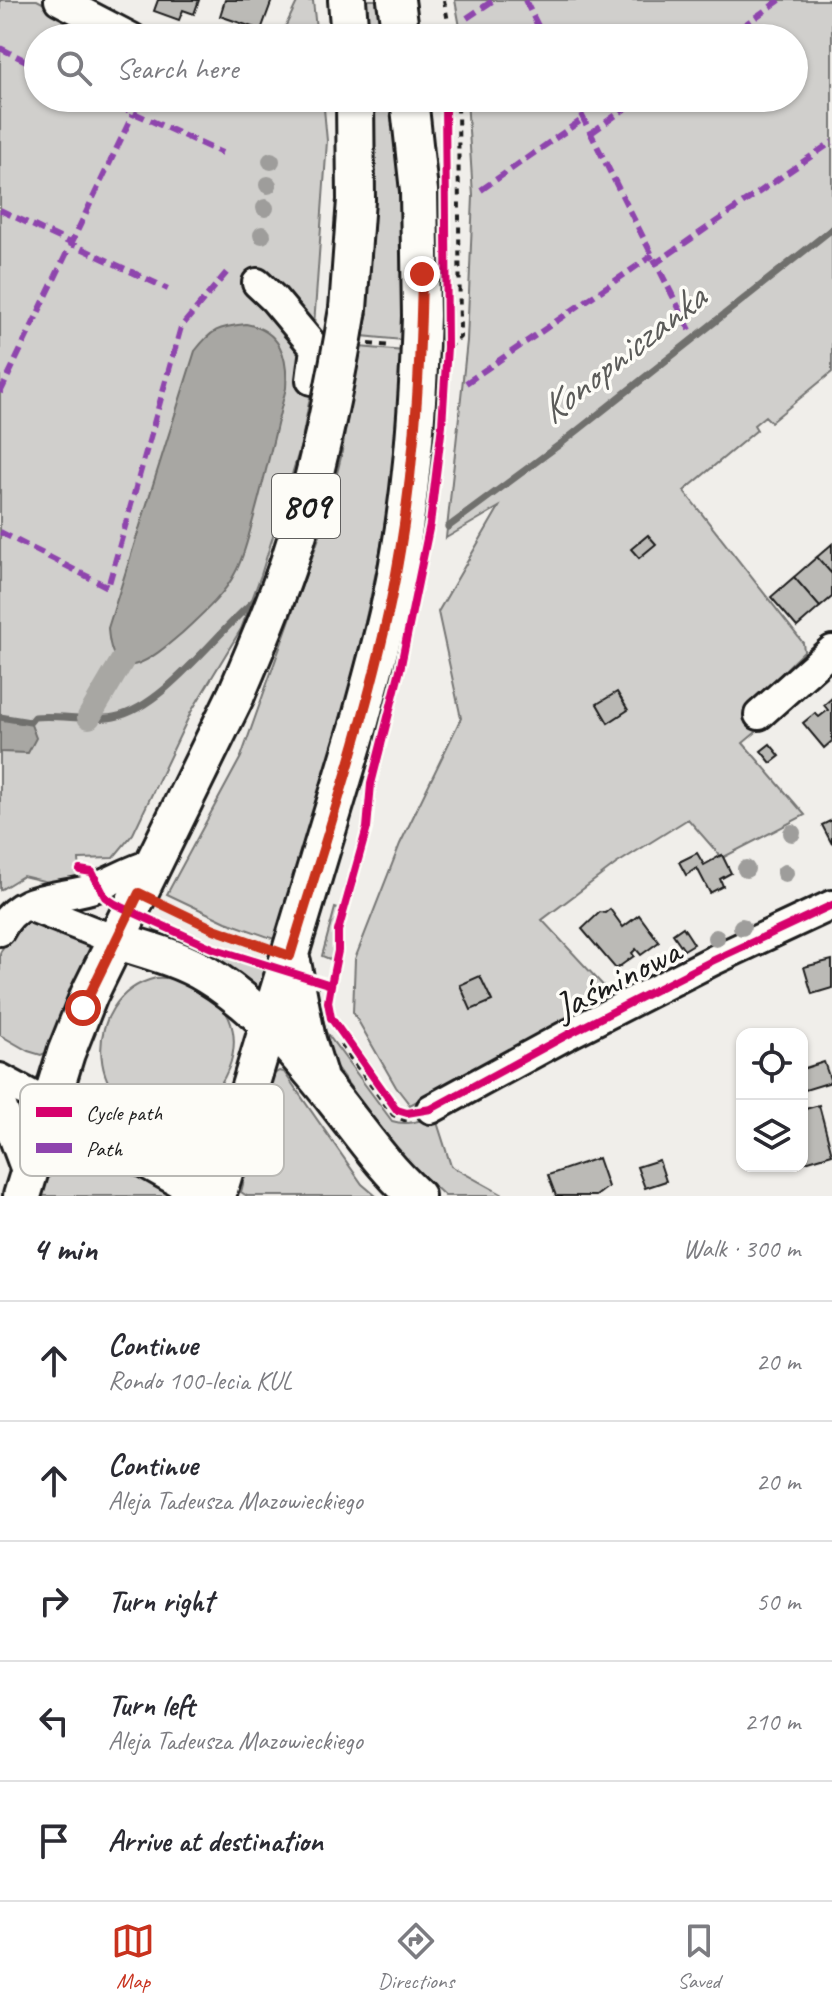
<!DOCTYPE html>
<meta charset="utf-8">
<style>
body{margin:0;font-family:Caveat,sans-serif;background:#f2f2f3;color:#2b2b33}
.controls{position:absolute;right:24px;bottom:24px;display:grid;overflow:hidden;border-radius:16px;box-shadow:0 2px 6px #0004}
.controls button{width:72px;height:72px;display:grid;place-items:center;padding:0;border:0;border-bottom:2px solid #e1e1e2;background:#fff;color:#2b2b33;font:40px sans-serif}
.stop{position:absolute;width:24px;height:24px;margin:-18px;border:6px solid #c8321e;border-radius:50%;background:#fff}
.stop.end{background:#c8321e;border-color:#fff;box-shadow:0 2px 8px #0008}
.list{margin:0;padding:0;list-style:none}
h2{display:flex;justify-content:space-between;align-items:center;height:104px;margin:0;padding:0 32px;font-size:34px}
h2 small{font-size:26px;font-weight:400;color:#7c7c81}
.list li{display:grid;grid-template-columns:52px 1fr auto;gap:24px;align-items:center;box-sizing:border-box;height:120px;padding:0 32px;border-top:2px solid #e1e1e2}
.list b{display:block;font-size:30px;white-space:nowrap}
.list p{margin:0;font-size:26px;white-space:nowrap;color:#7c7c81}
.list em{font-size:26px;font-style:normal;color:#7c7c81}
.icon{flex:none;width:44px;height:44px;fill:none;stroke:currentColor;stroke-width:2;stroke-linecap:round;stroke-linejoin:round}
.map{position:relative;flex:none;width:832px;height:1196px;overflow:hidden}
.search{position:absolute;background:#fff;box-shadow:0 2px 6px #0004;left:24px;right:24px;top:24px;height:88px;display:flex;align-items:center;gap:20px;box-sizing:border-box;padding:0 28px;border-radius:44px;color:#7c7c81;font-size:30px}
.sheet{height:704px;background:#fff}
nav{display:flex;justify-content:space-around;align-items:center;box-sizing:border-box;height:112px;border-top:2px solid #e1e1e2;background:#fff;font-size:22px;color:#7c7c81}
nav a{display:grid;justify-items:center;gap:4px}
nav .on{color:#c8321e}
.map>svg:first-child{display:block}
</style>
<div class="map">
<svg width="832" height="1196" viewBox="0 0 832 1196">
<rect width="100%" height="100%" fill="#f0eeea"/>
<filter id="ink" filterUnits="userSpaceOnUse"><feTurbulence type="fractalNoise" baseFrequency=".0125" numOctaves="2"/><feDisplacementMap in="SourceGraphic" scale="16" xChannelSelector="R" yChannelSelector="G"/><feConvolveMatrix kernelMatrix="1 2 1 2 8 2 1 2 1" color-interpolation-filters="sRGB"/></filter>
<g filter="url(#ink)">
<path fill="#d0cfcc" stroke="#767674" stroke-width="2" d="M0,0h37l72,38h-71v60h206l6,3 2,-3h71l4,43 -13,185 7,13 -20,106 -40,130 -20,54 -50,83 -58,122 -20,24 -34,1 1,14 8,2 3,5 -35,4 -33,-8 -23,14z
M298,0l15,1 4,37h-37z
M357,0h25l5,38h-26z
M455,0h377v372l-61,50 -6,-6 -11,9 3,5 -73,61 119,152 1,8 -57,57 14,20 -18,15 62,72 -83,43 -34,-39 -72,45 -74,56 69,74 -201,111 -14,-18 -43,-75 2,-53 45,-115 61,-126 -23,-106 61,-105 -53,31 21,-197 6,-145 -6,-98h327v-60h-332z
M365,98h30l8,69 -1,173 -40,-4 3,-24z
M359,347l45,4c-7,68 -12,139 -25,206 -26,129 -62,257 -99,384l-54,-19 -59,-28 74,-137 85,-239 15,-61z
M335,908l6,2 -6,19 -3,31 -10,-4z
M26,916l59,23 6,10 -39,101 -11,5 -13,-4 -28,-16v-82l12,-23z
M152,924l54,25 66,23c-5,11 -9,17 -22,15l-90,-49 -7,-8z
M156,978c16,-1 25,3 40,11 5,2 12,4 16,8 47,36 11,115 -42,119 -85,6 -93,-119 -14,-138z
M309,987l8,1v28l3,8 72,97c19,6 27,-3 44,-2l15,47 54,30h-60l-51,-48 -67,-94 -15,-34z
M279,1071l5,1 78,112 14,12h-129l-6,-4 30,-116z
M73,1137l106,59h-143l15,-47 9,-11z"/>
<path fill="#a8a7a3" stroke="#706f6d" stroke-width="2" d="M246,324c35,7 42,33 40,64 -11,44 -21,89 -33,132 -5,18 -9,37 -18,53 -12,24 -34,42 -53,60 -28,24 -70,61 -74,-5l87,-277c17,-22 23,-24 51,-27z
M0,717l30,5 6,16 -8,15 -28,-1z"/>
<g fill="none" stroke-linecap="round" stroke-linejoin="round">
<path stroke="#706f6d" stroke-width="7" d="M448,527l115,-85 269,-213
M0,717l30,5 4,-5c26,-3 54,5 80,0 49,-9 102,-84 140,-116"/>
<path stroke="#a8a7a3" stroke-width="24" d="M89,717l33,-56"/>
</g>
<path fill="#bbbab6" stroke="#1c1c1c" stroke-width="2" d="M158,0h41l-5,14 -11,-4 -4,10 -25,-9z
M225,0h47l-11,30 -41,-14z
M648,535l8,9 -17,14 -8,-9z
M832,544v30l-15,-17z
M817,557l15,17v23l-12,10 -26,-30z
M794,577l26,30 -23,20 -26,-30z
M617,692l11,18 -20,13 -11,-19z
M832,698v43l-8,7 -21,-25 12,-10 4,4 9,-7 -4,-5z
M770,744l10,12 -9,7 -10,-12z
M832,820v24l-10,-19z
M697,853l7,12 18,-10 9,18 -11,6 3,7 -13,7 -13,-25 -11,7 -7,-13z
M610,909l13,18 16,-12 20,27 -18,13 -5,-6 -4,4 2,3 -18,13 -34,-40 18,-17 5,1z
M683,927l11,17 -10,6 -11,-16z
M832,960v28l-20,6 -8,-27z
M480,976l12,25 -21,9 -11,-25z
M824,1062l7,20 -29,9v-22z
M819,1105l13,49 -30,9v-53z
M598,1158l10,29 -12,9h-40l-8,-21z
M659,1160l7,21 -21,7 -8,-21z"/>
<g fill="none" stroke-linecap="round" stroke-linejoin="round">
<g stroke="#1c1c1c" stroke-width="34">
<path id="minor" d="M59,0l73,38
M257,283l17,16 41,49 -4,32
M759,715l73,-65
M26,905l89,35
M0,931c19,-40 62,-31 97,-44 19,-8 36,-18 57,-24
M0,1078l50,27
M0,1101l28,75
M431,1109l136,-74 145,-74 120,-56"/>
</g>
<g stroke="#1c1c1c" stroke-width="42">
<path id="major" d="M347,0l3,38
M396,0l5,38
M409,98l10,93 2,125
M348,309l8,-109 -1,-102
M115,940c31,10 64,18 92,35 50,30 94,82 130,128 26,33 48,65 79,93
M292,962l15,78 11,35
M50,1105l161,91
M22,1196l44,-143 23,-58 147,-300
M217,1196l142,-471"/>
</g>
<path stroke="#1c1c1c" stroke-width="4" stroke-dasharray="6 6" stroke-linecap="butt" d="M444,0l7,38
M369,344l23,2
M449,348l11,-11 -2,-239
M165,905l49,24 50,18
M341,1045l52,70 11,5h7"/>
<use href="#minor" stroke="#fdfcf7" stroke-width="28"/>
<use href="#major" stroke="#fdfcf7" stroke-width="36"/>
<g stroke="#1c1c1c" stroke-width="42" stroke-linecap="butt">
<path id="major-bridge" d="M236,695c19,-45 39,-90 54,-136 27,-82 44,-165 58,-250
M359,725c11,-42 23,-83 32,-125 20,-93 27,-189 30,-284"/>
</g>
<use href="#major-bridge" stroke="#fdfcf7" stroke-width="36"/>
<path stroke="#8e44ad" stroke-width="6" stroke-dasharray="12 6" stroke-linecap="butt" d="M525,0l19,38
M467,18l27,-18
M726,38l54,-38
M0,48l38,19
M101,98l121,55
M573,98l83,165
M591,133l49,-35
M481,190l102,-71
M0,210l168,79
M690,330l-34,-67 176,-121
M466,383l187,-128
M0,393l133,-279
M0,532l108,55 73,-260 46,-55"/>
<g stroke="#fdfcf7" stroke-width="13">
<path id="cycleway" d="M80,870l12,2 13,25 10,7 97,44 119,37 -3,17 3,16 66,92 10,3 24,-4 136,-74 145,-74 120,-56
M331,985l7,-34v-20l29,-103 4,-44 29,-114 30,-146 12,-99 5,-78 -2,-249"/>
</g>
<use href="#cycleway" stroke="#d6006c" stroke-width="8"/>
</g>
<g fill="#9e9d9b">
<circle cx="271" cy="161" r="9"/>
<circle cx="268" cy="185" r="9"/>
<circle cx="265" cy="208" r="9"/>
<circle cx="262" cy="235" r="9"/>
<circle cx="792" cy="833" r="9"/>
<circle cx="746" cy="869" r="9"/>
<circle cx="785" cy="873" r="9"/>
<circle cx="742" cy="927" r="9"/>
<circle cx="716" cy="938" r="9"/>
</g>
</g>
<g fill="none" stroke-linecap="round" stroke-linejoin="round" filter="url(#ink)">
<path stroke="#c8321e" stroke-width="10" d="M83,1008l56,-115 75,36 76,27c36,-118 76,-236 101,-356 22,-108 29,-217 31,-326"/>
</g>
<g text-anchor="middle" dominant-baseline="central" stroke-width="7" stroke-linejoin="round" paint-order="stroke">
<rect fill="#fdfcf7" stroke="#605f5e" stroke-width="2" x="272" y="474" width="68" height="64" rx="6"/>
<g font-size="36" font-weight="bold" fill="#1c1c1c">
<text x="306" y="506">809</text>
</g>
<g font-size="38" fill="#1c1c1c" stroke="#fdfcf7">
<text transform="translate(617 979) rotate(-27)">Jaśminowa</text>
</g>
<g font-size="40" font-style="italic" fill="#5b5b59" stroke="#fdfcf7">
<text transform="translate(622 354) rotate(-38)">Konopniczanka</text>
</g>
</g>
<rect x="20" y="1084" width="264" height="92" rx="12" fill="#fdfcf7" stroke="#bab9b5" stroke-width="2"/>
<rect x="36" y="1107" width="36" height="10" fill="#d6006c"/>
<rect x="36" y="1143" width="36" height="10" fill="#8e44ad"/>
<g font-size="22" fill="#1c1c1c">
<text x="86" y="1120">Cycle path</text>
<text x="86" y="1156">Path</text>
</g>
</svg>
<div class="controls">
<button><svg class="icon" aria-label="locate" viewBox="0 0 24 24"><circle cx="12" cy="12" r="6"/><path d="M12 2v4M12 18v4M2 12h4M18 12h4"/></svg></button>
<button><svg class="icon" aria-label="layers" viewBox="0 0 24 24"><path d="M12 4l9 5-9 5-9-5zM3 14l9 5 9-5"/></svg></button>
</div>
<div class="stop" style="left:83px;top:1008px"></div>
<div class="stop end" style="left:422px;top:274px"></div>
<div class="search"><svg class="icon" aria-label="search" viewBox="0 0 24 24"><circle cx="10" cy="10" r="6"/><path d="M15 15l6 6"/></svg>Search here</div>
</div>
<section class="sheet">
<h2>4 min<small>Walk · 300 m</small></h2>
<ul class="list">
<li><svg class="icon" aria-label="ahead" viewBox="0 0 24 24"><path d="M12 20V5M6 11l6-6 6 6"/></svg><div><b>Continue</b><p>Rondo 100-lecia KUL</p></div><em>20 m</em></li>
<li><svg class="icon" aria-label="ahead" viewBox="0 0 24 24"><path d="M12 20V5M6 11l6-6 6 6"/></svg><div><b>Continue</b><p>Aleja Tadeusza Mazowieckiego</p></div><em>20 m</em></li>
<li><svg class="icon" aria-label="right" viewBox="0 0 24 24"><path d="M7 20v-9h11M14 6l5 5-5 5"/></svg><div><b>Turn right</b></div><em>50 m</em></li>
<li><svg class="icon" aria-label="left" viewBox="0 0 24 24"><path d="M17 20v-9H6M10 6l-5 5 5 5"/></svg><div><b>Turn left</b><p>Aleja Tadeusza Mazowieckiego</p></div><em>210 m</em></li>
<li><svg class="icon" aria-label="arrive" viewBox="0 0 24 24"><path d="M6 21V4h12l-3 4 3 4H6"/></svg><div><b>Arrive at destination</b></div></li>
</ul>
</section>
<nav>
<a class="on"><svg class="icon" aria-label="map" viewBox="0 0 24 24"><path d="M3 6l6-2 6 2 6-2v14l-6 2-6-2-6 2zM9 4v14M15 6v14"/></svg>Map</a>
<a><svg class="icon" aria-label="directions" viewBox="0 0 24 24"><path d="M12 3l9 9-9 9-9-9zM9 14v-3h6M13 9l2 2-2 2"/></svg>Directions</a>
<a><svg class="icon" aria-label="saved" viewBox="0 0 24 24"><path d="M7 4h10v16l-5-4-5 4z"/></svg>Saved</a>
</nav>
